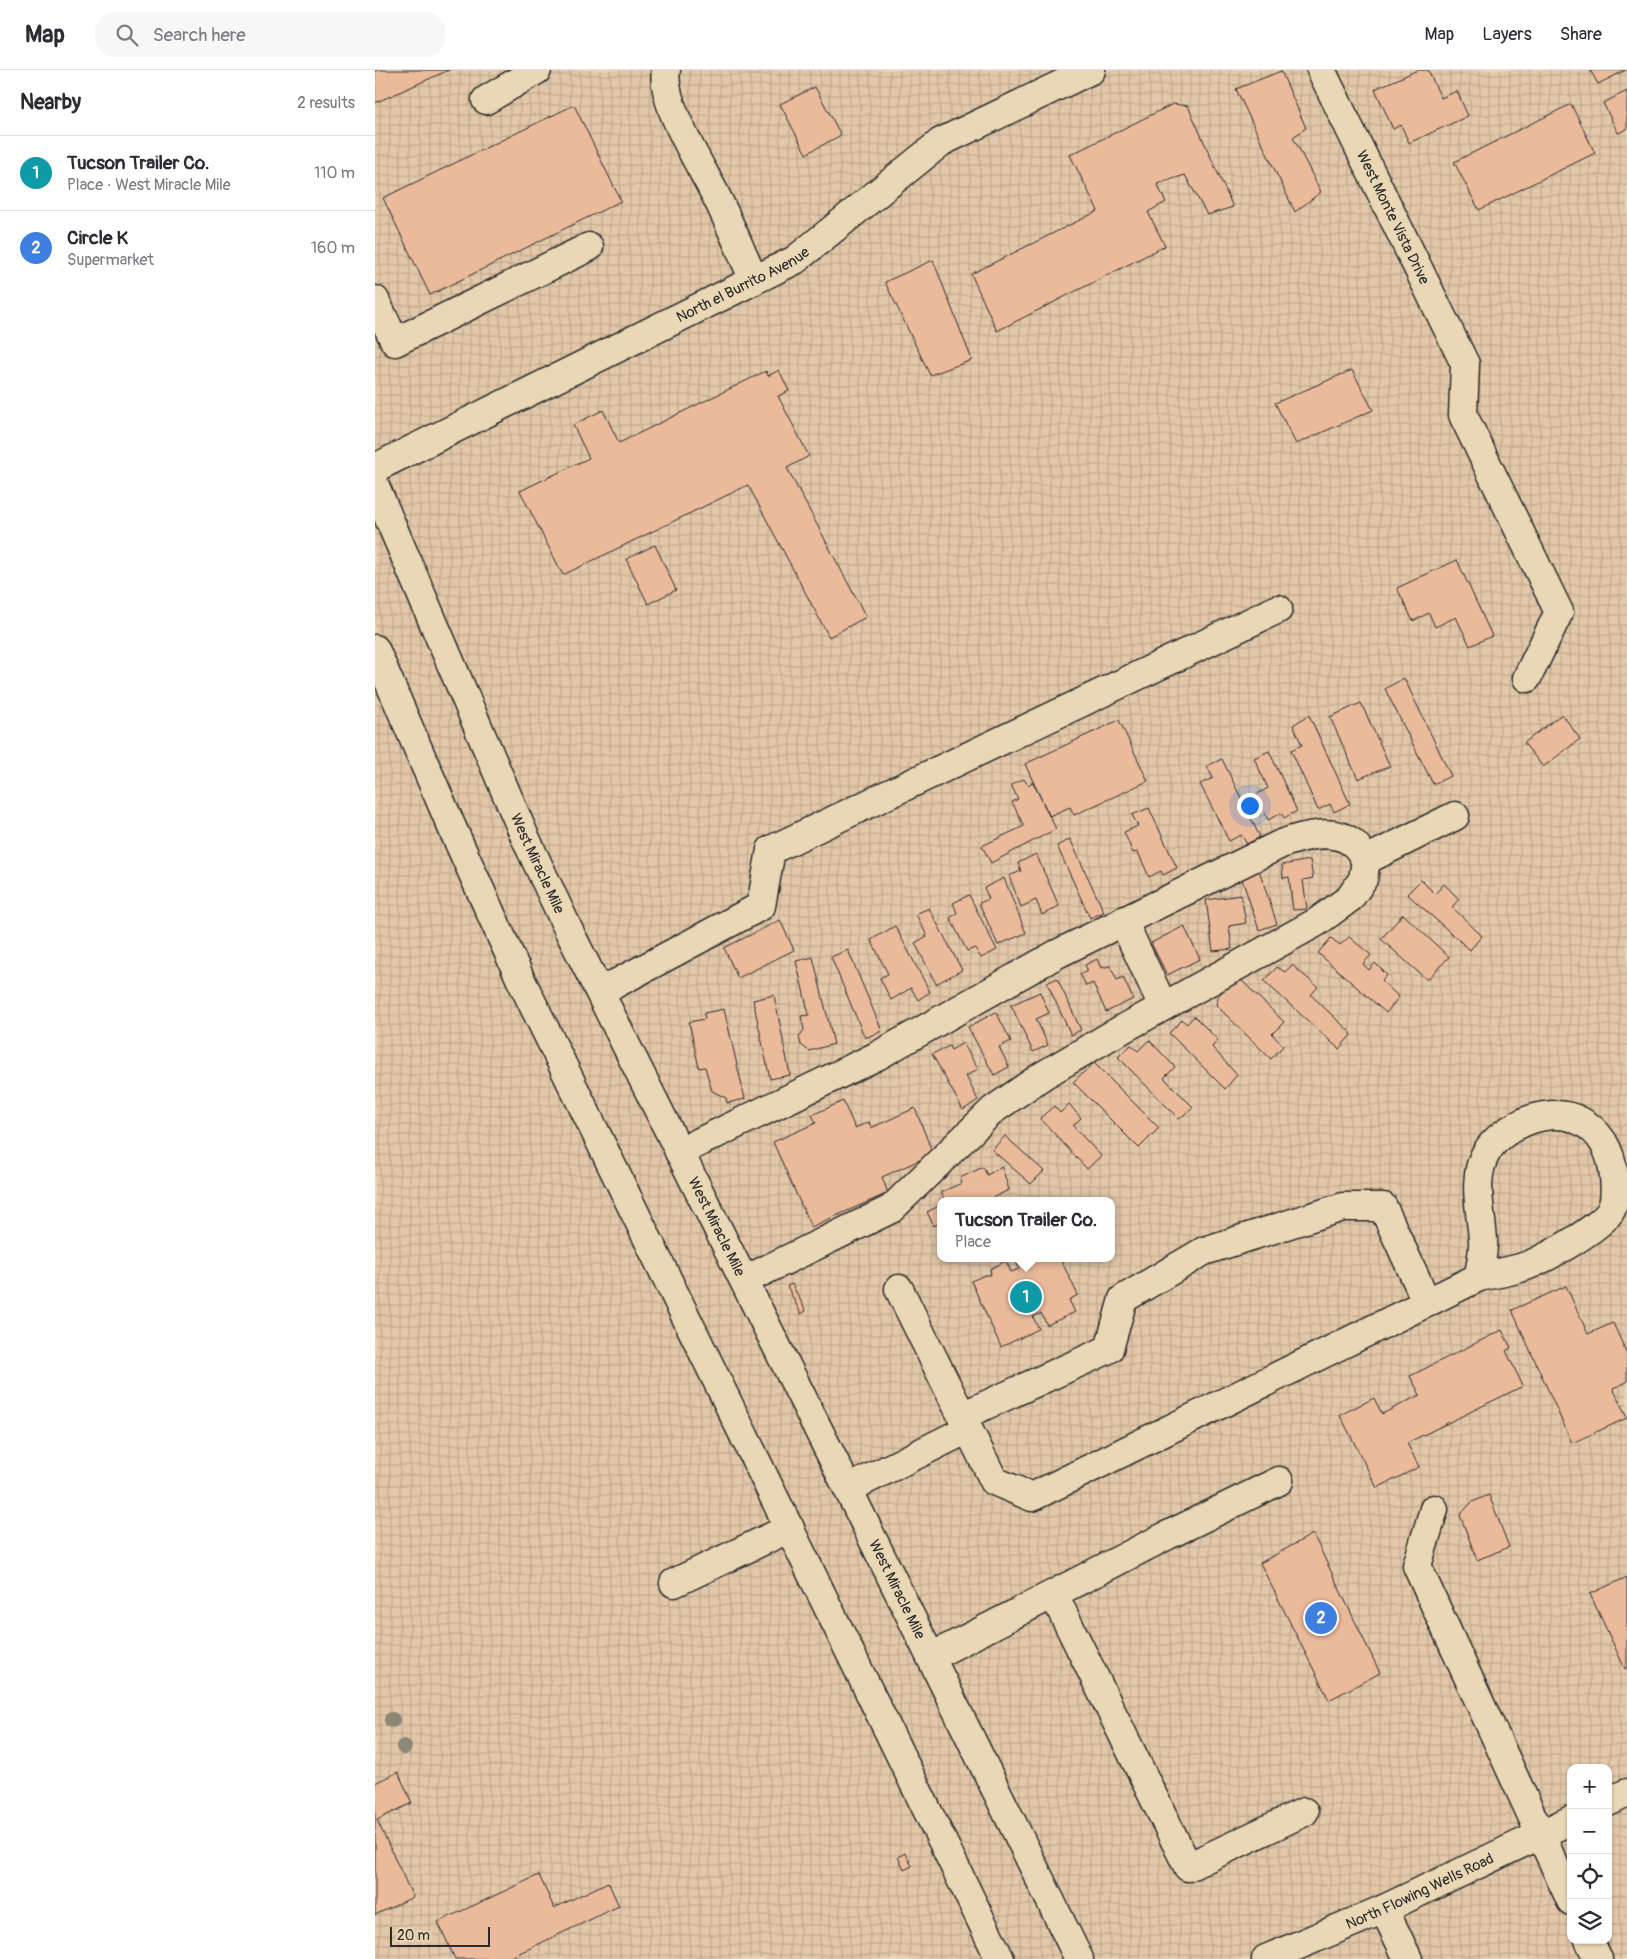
<!DOCTYPE html>
<meta charset="utf-8">
<style>
body{margin:0;font-family:Pangolin,sans-serif;background:#f7f7f7;color:#2b2b33}
.controls{position:absolute;right:15px;bottom:15px;display:grid;overflow:hidden;border-radius:10px;box-shadow:0 1px 4px #0004}
.controls button{width:45px;height:45px;display:grid;place-items:center;padding:0;border:0;border-bottom:1px solid #e1e1e2;background:#fff;color:#2b2b33;font:25px sans-serif}
.scale{position:absolute;left:15px;bottom:12px;width:100px;box-sizing:border-box;padding-left:5px;border:2px solid #2b2b2b;border-top:0;font-size:14px;line-height:18px;white-space:nowrap;color:#2b2b2b;-webkit-text-stroke:4px #ead7b5;paint-order:stroke}
.you{position:absolute;left:874px;top:735px;width:18px;height:18px;margin:-12px;border:4px solid #fff;border-radius:50%;background:#1a73e8;box-shadow:0 0 0 8px #1a73e833}
.badge{display:grid;place-items:center;width:32px;height:32px;border-radius:50%;background:#b45309;color:#fff;font-size:16px;font-weight:700}
.pin{position:absolute;translate:-50% -50%;border:2px solid #fff;box-shadow:0 1px 5px #0006}
.popup{position:absolute;left:562px;top:1127px;width:178px;height:65px;box-sizing:border-box;display:grid;place-content:center;border-radius:10px;background:#fff;filter:drop-shadow(0 1px 4px #0005);font-size:16px;white-space:nowrap;color:#7c7c81}
.popup b{font-size:19px;color:#2b2b33}
.popup::after{content:'';position:absolute;left:50%;top:100%;margin-left:-10px;border:10px solid transparent;border-top-color:#fff}
.list{margin:0;padding:0;list-style:none}
h2{display:flex;justify-content:space-between;align-items:center;height:65px;margin:0;padding:0 20px;font-size:21px}
h2 small{font-size:16px;font-weight:400;color:#7c7c81}
.list li{display:grid;grid-template-columns:32px 1fr auto;gap:15px;align-items:center;box-sizing:border-box;height:75px;padding:0 20px;border-top:1px solid #e1e1e2}
.list b{display:block;font-size:19px;white-space:nowrap}
.list p{margin:0;font-size:16px;white-space:nowrap;color:#7c7c81}
.list em{font-size:16px;font-style:normal;color:#7c7c81}
.icon{flex:none;width:28px;height:28px;fill:none;stroke:currentColor;stroke-width:2;stroke-linecap:round;stroke-linejoin:round}
.map{position:relative;flex:none;width:1252px;height:1889px;overflow:hidden}
header{display:flex;align-items:center;gap:30px;box-sizing:border-box;height:70px;padding:0 25px;background:#fff;border-bottom:1px solid #e1e1e2}
header strong{font-size:24px}
nav{display:flex;gap:28px;margin-inline-start:auto;font-size:18px}
.search{width:350px;height:45px;background:#f7f7f7;display:flex;align-items:center;gap:12px;box-sizing:border-box;padding:0 18px;border-radius:20px;color:#7c7c81;font-size:19px}
main{display:flex}
aside{flex:1;background:#fff}
.map>svg:first-child{display:block}
</style>
<header>
<strong>Map</strong>
<div class="search"><svg class="icon" aria-label="search" viewBox="0 0 24 24"><circle cx="10" cy="10" r="6"/><path d="M15 15l6 6"/></svg>Search here</div>
<nav><a>Map</a><a>Layers</a><a>Share</a></nav>
</header>
<main>
<aside>
<h2>Nearby<small>2 results</small></h2>
<ul class="list">
<li><span class="badge" style="background:#0f9aa8">1</span><div><b>Tucson Trailer Co.</b><p>Place · West Miracle Mile</p></div><em>110 m</em></li>
<li><span class="badge" style="background:#3f7fe0">2</span><div><b>Circle K</b><p>Supermarket</p></div><em>160 m</em></li>
</ul>
</aside>
<div class="map">
<svg width="1252" height="1889" viewBox="0 0 1252 1889">
<defs>
<pattern id="industrial-grid" width="8" height="8" patternUnits="userSpaceOnUse" patternTransform="scale(1.25)"><rect width="8" height="8" fill="#e2c7a8"/><path d="M0 4h8M4 0v8" fill="none" stroke="#c2ab91"/></pattern>
</defs>
<rect width="100%" height="100%" fill="#ead7b5"/>
<filter id="ink" filterUnits="userSpaceOnUse"><feTurbulence type="fractalNoise" baseFrequency=".02" numOctaves="2"/><feDisplacementMap in="SourceGraphic" scale="10" xChannelSelector="R" yChannelSelector="G"/><feConvolveMatrix kernelMatrix="1 2 1 2 8 2 1 2 1" color-interpolation-filters="sRGB"/></filter>
<g filter="url(#ink)">
<path fill="url(#industrial-grid)" fill-rule="evenodd" d="M0,0h1252v1889h-1252zM566,1131h170v57h-170zM1196,1698h37v172h-37z"/>
<path fill="#ebba9b" stroke="#2b2b2b" d="M0,0h74l-74,33z
M1043,0h10l13,28 16,-7 11,25 -59,27 -8,-18 -8,4 -18,-40z
M1215,0h36l-28,14z
M906,1l25,57 -13,9 28,55 -26,20 -59,-123z
M440,17l26,48 -35,19 -26,-50z
M1252,21v38l-9,4 -15,-30z
M798,34l15,2 45,101 -26,8 -22,-40 -28,9 9,18 -18,10 17,34 -168,85 -26,-57 127,-63 -28,-56z
M1196,34l24,49 -116,57 -25,-48z
M199,35l47,96 -191,94 -47,-97z
M558,190l39,100 -42,15 -45,-93z
M404,300l10,21 -11,5 31,60 -22,12 79,149 -37,20 -81,-152 -185,90 -43,-84 69,-33 -16,-33 30,-15 16,33 147,-72 2,5z
M977,300l21,40 -77,34 -21,-41z
M280,475l21,45 -28,14 -22,-45z
M1082,490l35,76 -22,10 -14,-29 -21,10 -6,-14 -16,8 -16,-33z
M1029,608l47,98 -18,8 -48,-95z
M986,633l29,63 -32,13 -28,-62z
M1187,644l18,25 -37,28 -19,-24z
M934,645l41,89 -16,8 -4,-8 -12,6 -27,-60 11,-5 -9,-20z
M744,650l29,61 -74,34 -4,-8 -21,9 -24,-52z
M894,681l28,60 -13,7 -3,-5 -13,7 -12,-25 12,-7 -14,-30z
M847,689l38,78 -13,7 -6,-9 -12,6 -29,-57 13,-6 -6,-12z
M649,709l4,6 5,-3 23,47 -65,34 -9,-17 42,-20 -12,-24 6,-3 -7,-14z
M774,738l28,60 -14,7 -2,-4 -12,6 -11,-25 -5,1 -9,-21 14,-6 -6,-11z
M695,769l34,73 -14,6 -33,-72z
M661,784l23,52 -17,9 -6,-15 -15,7 -12,-31 12,-5 -3,-8z
M935,790l3,18 -10,2 4,29 -14,1 -4,-33 -6,1 -1,-13z
M884,800l18,54 -18,6 -18,-54z
M629,808l22,55 -28,12 -19,-42 10,-4 -5,-11z
M1046,810l14,14 9,-10 15,15 -7,8 30,29 -12,14 -63,-56z
M594,825l28,55 -16,8 -6,-10 -8,3 -17,-33 7,-5 -4,-10z
M866,825l5,28 -17,3 3,23 -19,2 -7,-51z
M554,838l33,62 -26,14 -21,-41 12,-7 -11,-22z
M1028,844l46,43 -22,23 -46,-41z
M405,850l14,30 -56,28 -14,-30z
M520,856l35,66 -12,8 -7,-12 -20,12 -11,-22 8,-4 -17,-34z
M809,856l16,33 -33,16 -16,-32z
M974,867l22,18 -8,9 6,6 6,-7 12,12 -5,6 17,16 -13,16 -68,-60 13,-15 9,7z
M473,880l34,81 -17,7 -34,-81z
M438,887l21,87 -25,7 -8,-6 -2,-8 5,-7 -3,-14 8,-1 -13,-54z
M722,889l4,9 9,-2 7,14 6,-3 10,22 -27,13 -13,-29 -7,3 -6,-12 8,-3 -3,-6z
M917,895l26,22 -7,8 41,39 -13,15 -75,-68 13,-14 8,5z
M862,906l47,46 -12,12 11,12 -12,13 -55,-54 2,-9z
M682,908l24,52 -10,5 -24,-52z
M665,922l9,21 -13,6 12,26 -15,7 -22,-47z
M399,925l16,80 -20,4 -17,-79z
M349,939l21,90 -18,4 -1,-5 -14,-7 -7,-24 -6,1 -10,-46 16,-3 -1,-6z
M621,942l15,29 -12,6 10,20 -15,8 -26,-48z
M819,946l24,24 -6,7 25,28 -12,14 -56,-56 13,-13 5,4z
M774,970l26,27 -11,11 29,29 -14,12 -61,-62 13,-12 7,6z
M588,973l15,26 -12,7 12,24 -15,10 -31,-56 17,-8 2,4z
M719,993l65,65 -20,20 -66,-66z
M468,1031l12,27 14,-6 2,6 44,-20 18,46 -51,23 6,16 -77,34 -38,-85 43,-19 -4,-8z
M694,1034l12,14 -8,8 28,30 -14,13 -47,-51 14,-12 6,7z
M630,1066l39,35 -13,13 -39,-34z
M608,1097l4,8 15,-8 7,23 -23,11h-41l-4,-9 21,-9 -2,-5z
M566,1135v17l-7,4 -7,-14z
M685,1188l18,37 -9,5 6,12 -28,13 -6,-12 -8,4 6,12 -38,18 -30,-66 14,-6h6l-1,-6 16,-8 5,11 8,-3 -4,-11z
M417,1214l14,27 -5,3 -14,-28z
M1191,1216l22,48 25,-11 14,31v28l-14,6 14,30 -55,25 -60,-133z
M1127,1260l9,18 -5,3 17,35 -116,57 12,24 -42,21 -37,-73 34,-17 8,16 38,-19 -10,-19z
M1114,1425l20,52 -32,13 -17,-45 12,-13z
M938,1464l67,139 -51,27 -69,-137z
M1252,1507v91l-2,1 -35,-75z
M23,1702l14,31 -35,17 36,77 -38,18v-132z
M530,1783l7,13 -8,4 -6,-13z
M164,1805l15,33 54,-26 11,24 -112,53h-52l-17,-37z"/>
<g fill="none" stroke-linecap="round" stroke-linejoin="round">
<g stroke="#2b2b2b" stroke-width="31">
<g id="minor">
<path d="M291,0c-6,34 37,98 52,130 13,26 24,54 36,80"/>
<path id="s1" d="M946,0l144,294 -2,51 96,197 -32,66"/>
<path d="M111,30l51,-30"/>
<path d="M0,230l20,42 194,-95"/>
<path id="s2" d="M0,398l420,-208 146,-118 150,-72"/>
<path d="M991,790l89,-44"/>
<path d="M748,851l40,85"/>
<path d="M225,922l161,-86 10,-56 507,-241"/>
<path d="M304,1082l198,-96 180,-102 224,-110c22,-8 53,-17 73,0 5,4 8,11 12,16l-3,19 -13,19 -33,24 -207,114 -68,40 -49,34 -102,99 -146,71"/>
<path d="M524,1219l95,192 38,16 447,-220c14,-3 28,-5 41,-9 19,-5 83,-41 91,-58 5,-10 4,-24 3,-34 -6,-54 -51,-76 -98,-50 -11,6 -22,14 -29,25 -16,27 -6,59 -4,89 1,11 -3,25 -4,37"/>
<path d="M587,1346l147,-67 14,-50 81,-48 139,-44h40l44,96"/>
<path d="M473,1419l120,-60"/>
<path d="M1059,1439l-17,57 154,335"/>
<path d="M299,1513l116,-55"/>
<path d="M679,1525l134,272 116,-55"/>
<path d="M556,1587l237,-122 111,-54"/>
<path d="M1233,1732l19,-9"/>
<path d="M1009,1839l24,50"/>
<path d="M1214,1870l9,19"/>
<path id="s3" d="M891,1889l118,-50 187,-89"/>
</g>
</g>
<g stroke="#2b2b2b" stroke-width="31">
<g id="highway">
<path id="s4" d="M0,416l150,351 43,92 280,560 231,470"/>
<path d="M0,579l75,174 70,155 480,981"/>
</g>
</g>
<use href="#minor" stroke="#ead7b5" stroke-width="28"/>
<use href="#highway" stroke="#ead7b5" stroke-width="28"/>
</g>
<g fill="#8c8873">
<circle cx="17" cy="1650" r="8"/>
<circle cx="29" cy="1677" r="8"/>
</g>
</g>
<g text-anchor="middle" dominant-baseline="central" stroke-width="4.5" stroke-linejoin="round" paint-order="stroke">
<g font-size="15" fill="#2b2b2b" stroke="#ead7b5">
<text stroke="none"><textPath href="#s1" startOffset="164">West Monte Vista Drive</textPath></text>
<text stroke="none"><textPath href="#s2" startOffset="411">North el Burrito Avenue</textPath></text>
<text stroke="none"><textPath href="#s4" startOffset="411">West Miracle Mile</textPath></text>
<text stroke="none"><textPath href="#s4" startOffset="816">West Miracle Mile</textPath></text>
<text stroke="none"><textPath href="#s4" startOffset="1221">West Miracle Mile</textPath></text>
<text stroke="none"><textPath href="#s3" startOffset="168">North Flowing Wells Road</textPath></text>
</g>
</g>
</svg>
<div class="controls">
<button>+</button>
<button>−</button>
<button><svg class="icon" aria-label="locate" viewBox="0 0 24 24"><circle cx="12" cy="12" r="6"/><path d="M12 2v4M12 18v4M2 12h4M18 12h4"/></svg></button>
<button><svg class="icon" aria-label="layers" viewBox="0 0 24 24"><path d="M12 4l9 5-9 5-9-5zM3 14l9 5 9-5"/></svg></button>
</div>
<div class="scale">20 m</div>
<div class="you"></div>
<div class="pin badge" style="left:651px;top:1227px;background:#0f9aa8">1</div>
<div class="popup"><b>Tucson Trailer Co.</b>Place</div>
<div class="pin badge" style="left:946px;top:1548px;background:#3f7fe0">2</div>
</div>
</main>
